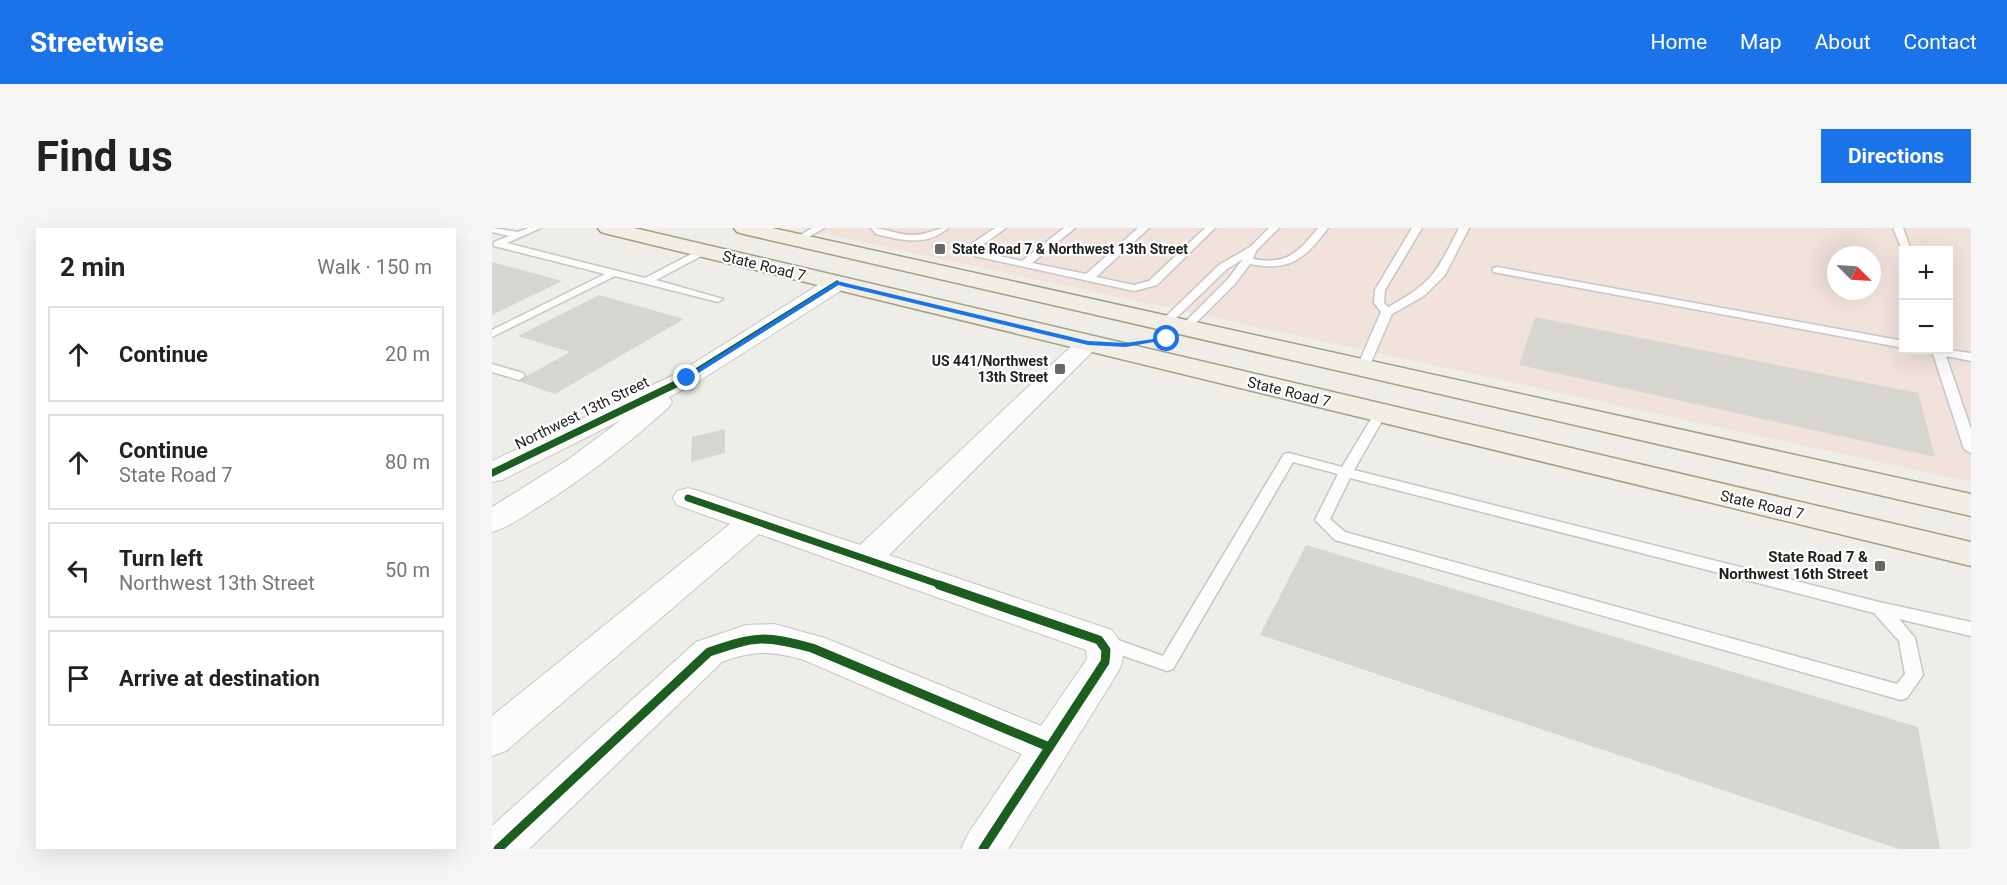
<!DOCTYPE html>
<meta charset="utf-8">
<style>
body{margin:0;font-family:Roboto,sans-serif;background:#f6f6f6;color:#222}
.controls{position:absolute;right:18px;top:18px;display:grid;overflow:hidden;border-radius:0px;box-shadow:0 6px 24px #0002}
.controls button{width:54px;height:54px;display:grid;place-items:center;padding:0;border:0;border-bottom:2px solid #e0e0e0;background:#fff;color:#222;font:30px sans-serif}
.compass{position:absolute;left:1335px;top:18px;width:54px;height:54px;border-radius:50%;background:#fff;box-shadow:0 6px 24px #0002;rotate:114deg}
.stop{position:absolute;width:18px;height:18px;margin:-14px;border:4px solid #1a73e8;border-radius:50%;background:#fff}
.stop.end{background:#1a73e8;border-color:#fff;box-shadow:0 2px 6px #0008}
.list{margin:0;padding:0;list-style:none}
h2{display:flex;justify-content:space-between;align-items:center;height:78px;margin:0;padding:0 24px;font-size:26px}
h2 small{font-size:20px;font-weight:400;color:#767676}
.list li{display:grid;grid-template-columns:39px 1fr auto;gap:18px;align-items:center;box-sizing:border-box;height:96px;margin:0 12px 12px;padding:0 12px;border:2px solid #e0e0e0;border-radius:0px}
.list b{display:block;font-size:22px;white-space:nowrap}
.list p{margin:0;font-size:20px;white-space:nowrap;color:#767676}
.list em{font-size:20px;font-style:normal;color:#767676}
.icon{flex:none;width:33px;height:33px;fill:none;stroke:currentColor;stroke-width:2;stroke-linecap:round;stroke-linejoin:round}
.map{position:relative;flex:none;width:1479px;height:621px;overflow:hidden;border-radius:0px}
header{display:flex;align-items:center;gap:36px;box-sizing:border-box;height:84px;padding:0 30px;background:#1a73e8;color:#fff}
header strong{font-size:28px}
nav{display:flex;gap:33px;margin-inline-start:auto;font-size:21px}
.intro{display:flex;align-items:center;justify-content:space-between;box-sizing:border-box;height:144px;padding:0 36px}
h1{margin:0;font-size:42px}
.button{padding:15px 27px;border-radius:0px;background:#1a73e8;color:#fff;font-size:21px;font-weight:700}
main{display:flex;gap:36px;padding:0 36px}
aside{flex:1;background:#fff;border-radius:0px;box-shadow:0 6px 24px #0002}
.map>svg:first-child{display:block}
</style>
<header>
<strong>Streetwise</strong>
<nav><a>Home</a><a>Map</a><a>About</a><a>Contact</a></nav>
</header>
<div class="intro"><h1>Find us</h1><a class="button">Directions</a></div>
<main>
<aside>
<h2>2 min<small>Walk · 150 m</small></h2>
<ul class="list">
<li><svg class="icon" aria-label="ahead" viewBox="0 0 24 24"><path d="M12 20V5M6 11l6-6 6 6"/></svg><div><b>Continue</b></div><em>20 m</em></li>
<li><svg class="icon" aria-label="ahead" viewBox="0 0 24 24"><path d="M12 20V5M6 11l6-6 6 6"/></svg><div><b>Continue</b><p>State Road 7</p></div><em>80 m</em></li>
<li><svg class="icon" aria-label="left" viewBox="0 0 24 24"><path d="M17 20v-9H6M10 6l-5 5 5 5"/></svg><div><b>Turn left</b><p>Northwest 13th Street</p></div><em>50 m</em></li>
<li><svg class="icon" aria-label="arrive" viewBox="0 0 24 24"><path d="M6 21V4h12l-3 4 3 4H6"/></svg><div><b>Arrive at destination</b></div></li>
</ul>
</aside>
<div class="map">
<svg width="1479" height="621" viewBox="0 0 1479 621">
<rect width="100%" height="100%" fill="#eeede8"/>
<path fill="#f1e2dc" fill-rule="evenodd" d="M306,0h1173v254l-723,-157zM1412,22h44v100h-44zM1344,27h36v36h-36z"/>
<path fill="#d7d5d0" d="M0,34l70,19 -70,34z
M107,67l85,24 -129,75 -37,-13 52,-29 -52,-16z
M1043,89l383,76 17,64 -416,-92z
M233,201v24l-34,9 1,-25z
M814,317l612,182 22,122h-41l-639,-214z"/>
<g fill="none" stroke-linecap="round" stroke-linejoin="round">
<g stroke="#c6c6c4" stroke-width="3">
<path id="lane" d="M0,0l26,4 10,-4h13l-34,15 138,35 56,-29h6v4l-51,27 67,19 -5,3 -103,-26 -123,61v-7l113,-56 -111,-28v-4l15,-6 -17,-4z
M320,0h12l-24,14 -8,-2z
M379,0c15,0 28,8 43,7 13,0 21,-7 34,-7 -21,19 -48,12 -72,6z
M503,0h11l-28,20 3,4 41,9 42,-33h11l-43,35 54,11 52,-46h11l-53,49 38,8 15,-4 56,-53h10l-58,57 -23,6 -159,-35 -7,-9 2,-2z
M777,0h10l-23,23 -3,8c34,6 45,-6 65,-31h10c-23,31 -38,44 -78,36l-15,20 -46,46 -4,1 -6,-3 49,-49 15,-20 -16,10 -58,56h-8v-4l58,-56 31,-18z
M920,0h10l-37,62 -1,13 4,4c45,-24 49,-36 71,-79h10l-24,47 -21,21 -32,18 -23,53 -6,4 -4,-1 -2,-3 24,-55 -7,-9 1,-13z
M1401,0h10l8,22 -8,2z
M1005,39l407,74v7l-411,-76v-4z
M1434,122h22l23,3v8l-25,-5 25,73v24l-7,-4 -31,-95 -6,-2z
M0,136l31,9 2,3 -6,4 -27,-8z
M888,182l6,4 -32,56 525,132 92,20v14l-72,-17 16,19 8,37 -16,23 -6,2 -566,-160 -20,-20 23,-46 -45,-12 -120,207 -6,2 -69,-24 -2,-5 2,-5 6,-2 59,21 121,-202 5,-1 53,14 32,-53zM858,250l524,135 25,28 6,33 -8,10 -552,-152 -15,-13z"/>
</g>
<g stroke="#c6c6c4" stroke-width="2">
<path id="street" d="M345,48l8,2 3,5 -3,5 -149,95 -27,14 3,5 -4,6c-40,36 -82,69 -128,98 -15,9 -30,21 -48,26v-25l77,-48 52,-39 -119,60 -10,2v-21l186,-88 151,-95z
M596,108l8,2 4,5 -4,5 -207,207 223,75c11,15 15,25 6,42l-110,177h-47l7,-15 54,-80 -218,-94c-33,-9 -49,-10 -82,2l-193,187h-37v-23l204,-184 50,-17 28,-1 51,14 216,88 46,-67 -1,-9 -327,-116 -253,217 -14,5v-40l238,-192 -53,-19 -4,-7 4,-7 11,-3 11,3 161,54 220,-207z"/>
</g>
<g stroke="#a59f84" stroke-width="3">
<path id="primary" d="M106,0h36l1337,314v24l-1363,-332 -7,-2z
M242,0h38l1199,266v22l-1227,-282 -7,-2z"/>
</g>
<use href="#lane" fill="#fcfcfc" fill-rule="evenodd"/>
<use href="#street" fill="#fcfcfc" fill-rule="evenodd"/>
<use href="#primary" fill="#f1eee5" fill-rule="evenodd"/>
<g stroke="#fff" stroke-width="8">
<path id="cycleway-far2" d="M183,156l162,-101"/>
</g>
<g stroke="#fff" stroke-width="10">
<path id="cycleway-far1" d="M0,245l186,-90
M196,270l256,88"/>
</g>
<g stroke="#fff" stroke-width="13">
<path id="cycleway" d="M447,357l160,55 7,10 -1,12 -122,187
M6,621l211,-197c47,-16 55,-17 103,-4l237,99"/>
</g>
<use href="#cycleway-far2" stroke="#1b5e20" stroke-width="5"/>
<use href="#cycleway-far1" stroke="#1b5e20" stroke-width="7"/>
<use href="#cycleway" stroke="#1b5e20" stroke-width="9"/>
</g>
<path fill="#1a73e8" d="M345,53l251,60 38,2 41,-6 3,2 -44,8 -38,-2 -250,-60 -149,94 -6,-1z"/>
<g fill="#676765" stroke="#fff" stroke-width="2">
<rect x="442" y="15" width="12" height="12" rx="3"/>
<rect x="562" y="135" width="12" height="12" rx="3"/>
<rect x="1382" y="332" width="12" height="12" rx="3"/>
</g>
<g text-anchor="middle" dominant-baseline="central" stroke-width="4.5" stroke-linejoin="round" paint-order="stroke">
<g font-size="14" font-weight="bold" fill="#1f1f1f" stroke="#fff" text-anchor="start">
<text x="460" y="21">State Road 7 &amp; Northwest 13th Street</text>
<text x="556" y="133" text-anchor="end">US 441/Northwest<tspan x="556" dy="16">13th Street</tspan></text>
</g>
<g font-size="15" fill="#1f1f1f" stroke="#fff">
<text transform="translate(272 38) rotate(14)">State Road 7</text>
<text transform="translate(797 164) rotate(14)">State Road 7</text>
<text transform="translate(90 185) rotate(-26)">Northwest 13th Street</text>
<text transform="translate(1270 277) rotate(13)">State Road 7</text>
</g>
<g font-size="15" font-weight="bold" fill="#1f1f1f" stroke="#fff" text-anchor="end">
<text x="1376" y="329">State Road 7 &amp;<tspan x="1376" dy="17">Northwest 16th Street</tspan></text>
</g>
</g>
</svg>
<div class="controls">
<button>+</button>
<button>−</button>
</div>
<svg class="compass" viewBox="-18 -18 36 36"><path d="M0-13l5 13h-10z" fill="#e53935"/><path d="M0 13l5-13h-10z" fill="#767676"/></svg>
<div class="stop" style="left:675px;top:111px"></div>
<div class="stop end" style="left:195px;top:150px"></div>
</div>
</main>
